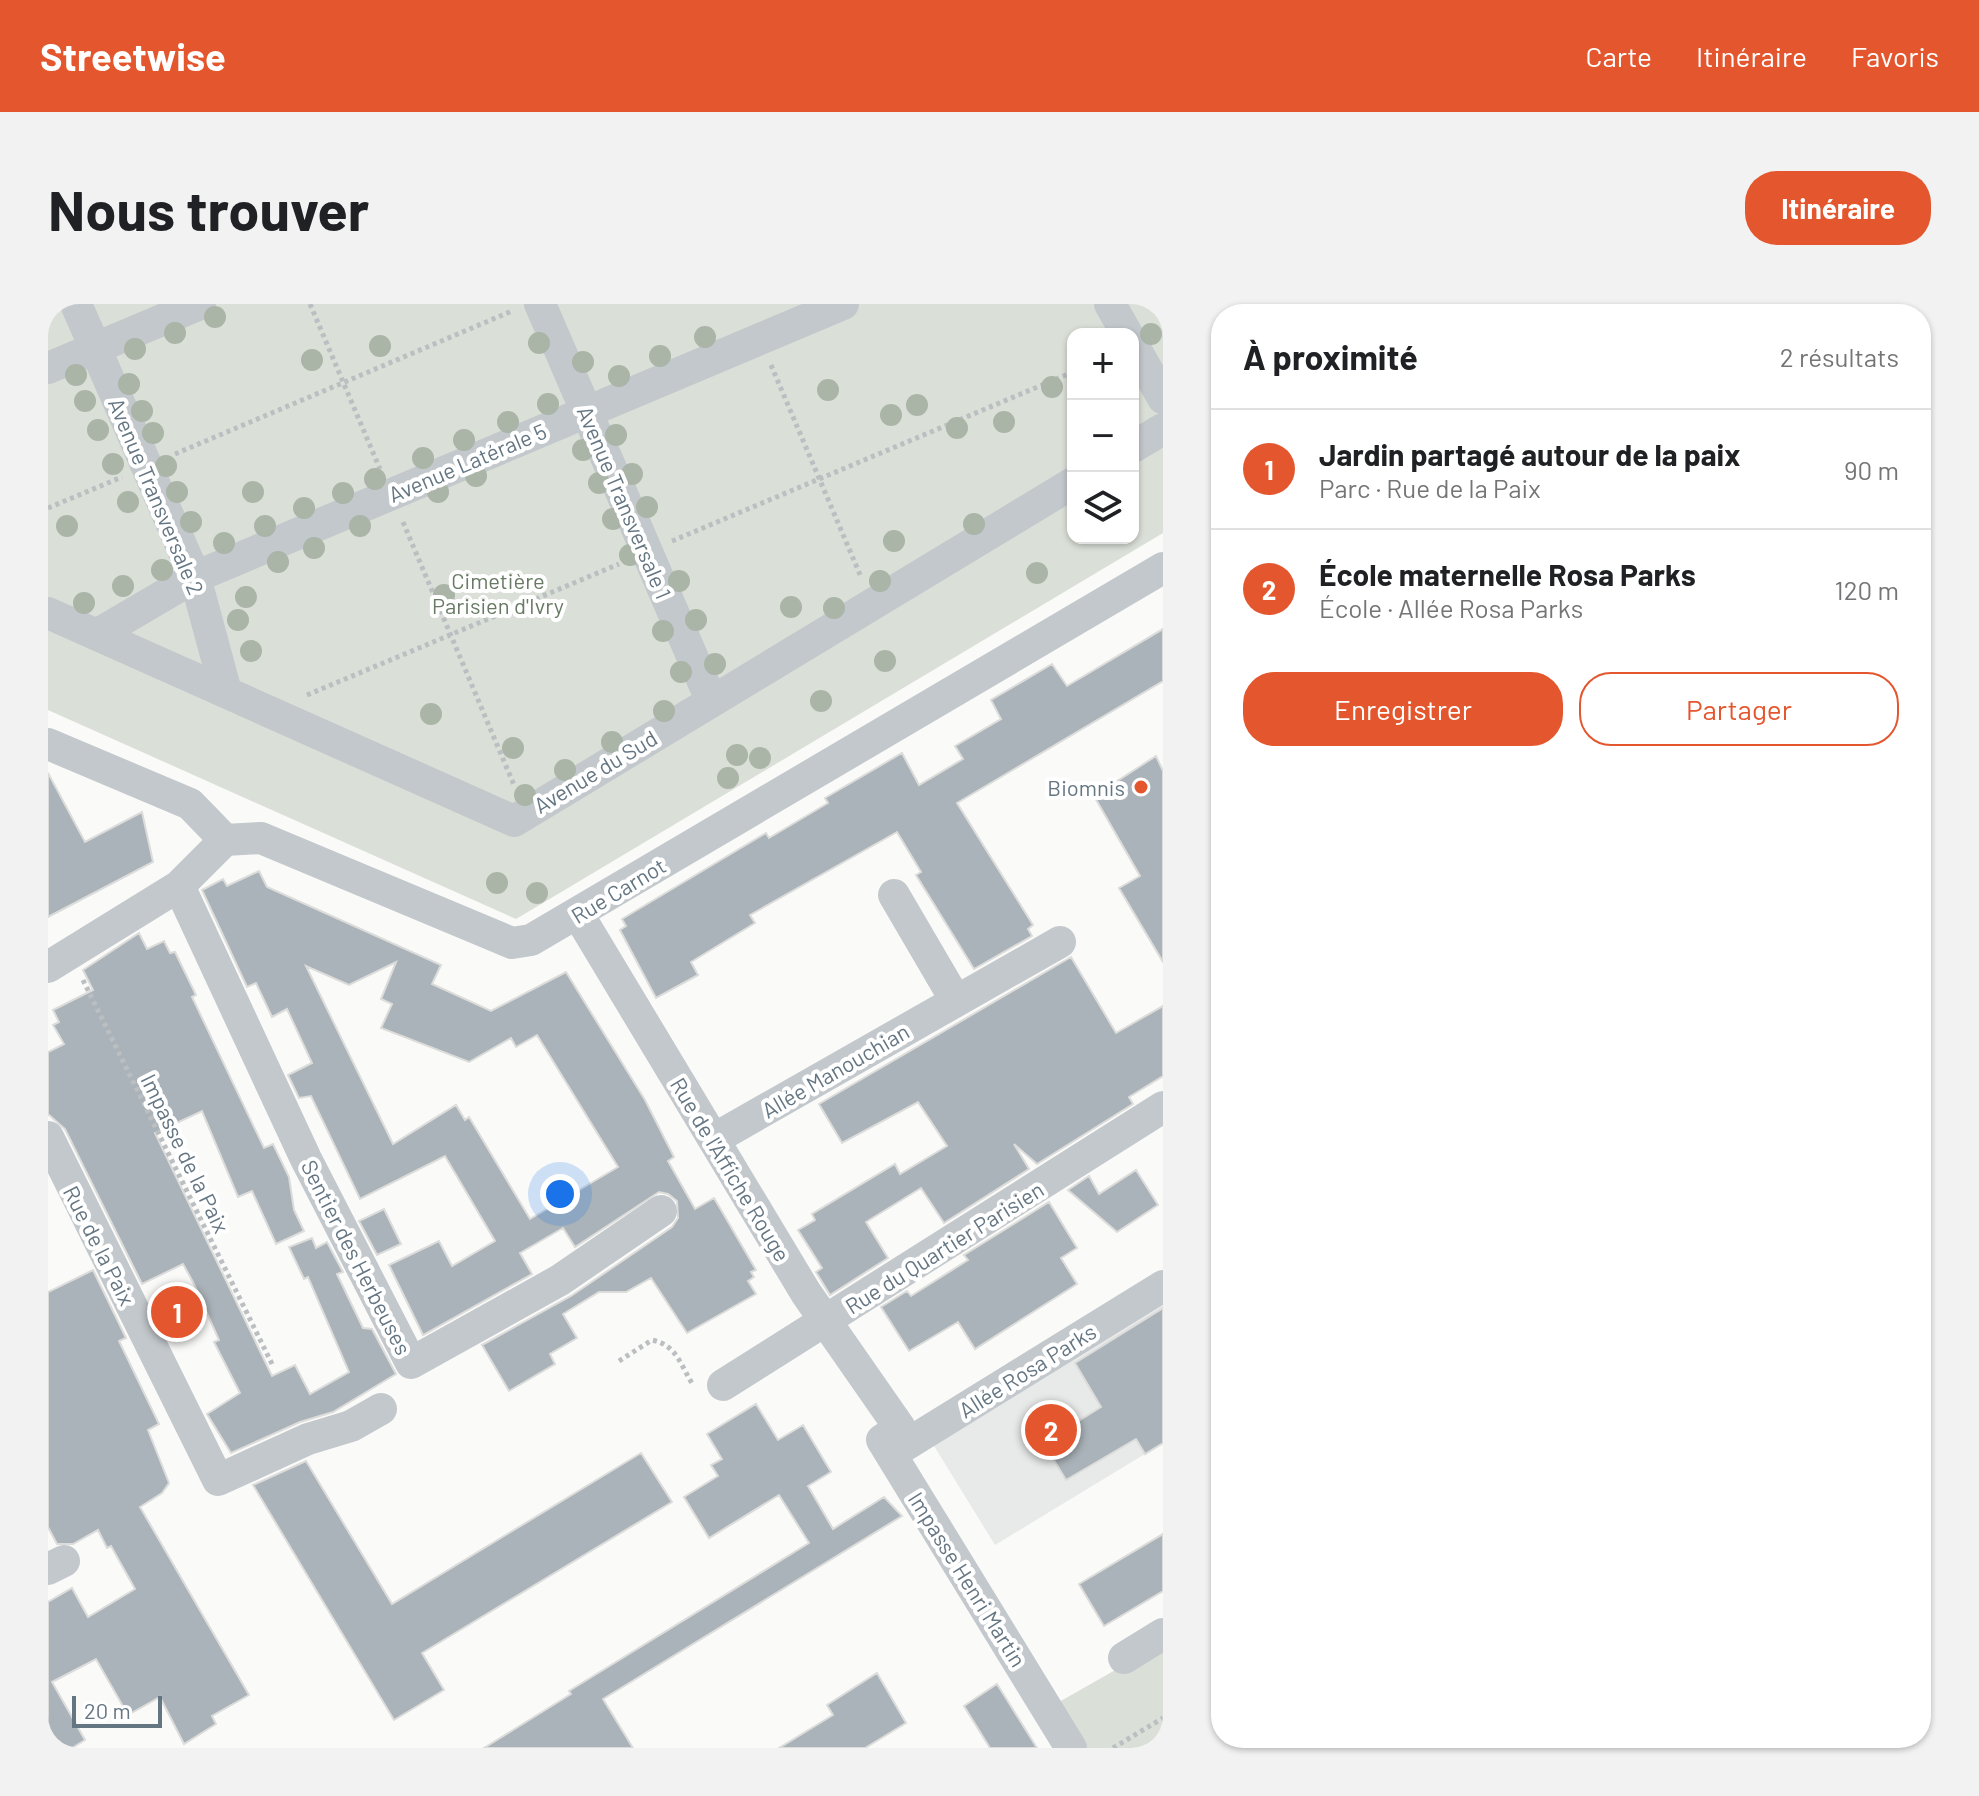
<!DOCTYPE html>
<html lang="fr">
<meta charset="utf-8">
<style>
body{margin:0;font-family:Barlow,sans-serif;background:#f2f2f2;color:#202124}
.controls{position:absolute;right:24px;top:24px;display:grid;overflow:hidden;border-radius:16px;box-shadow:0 2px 6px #0004}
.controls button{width:72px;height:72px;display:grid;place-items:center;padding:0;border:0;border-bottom:2px solid #e0e0e0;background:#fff;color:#202124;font:40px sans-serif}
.scale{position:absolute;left:24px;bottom:20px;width:90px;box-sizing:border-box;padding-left:8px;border:4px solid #657683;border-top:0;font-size:22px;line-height:28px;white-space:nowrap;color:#657683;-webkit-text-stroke:6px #fff;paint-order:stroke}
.you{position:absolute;left:512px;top:890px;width:28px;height:28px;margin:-20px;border:6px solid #fff;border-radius:50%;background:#1a73e8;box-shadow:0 0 0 12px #1a73e833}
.badge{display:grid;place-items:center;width:52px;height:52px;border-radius:50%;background:#e4572e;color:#fff;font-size:26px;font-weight:700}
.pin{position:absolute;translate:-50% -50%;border:4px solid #fff;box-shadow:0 2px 8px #0006}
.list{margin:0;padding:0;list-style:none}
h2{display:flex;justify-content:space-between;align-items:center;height:104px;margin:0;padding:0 32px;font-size:34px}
h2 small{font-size:26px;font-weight:400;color:#757577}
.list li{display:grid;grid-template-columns:52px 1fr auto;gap:24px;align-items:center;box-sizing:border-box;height:120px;padding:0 32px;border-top:2px solid #e0e0e0}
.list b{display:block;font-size:30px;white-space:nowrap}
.list p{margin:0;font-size:26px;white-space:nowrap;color:#757577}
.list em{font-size:26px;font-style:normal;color:#757577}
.actions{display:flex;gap:16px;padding:24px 32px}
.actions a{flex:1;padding:18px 0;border:2px solid #e4572e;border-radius:32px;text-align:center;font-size:28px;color:#e4572e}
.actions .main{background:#e4572e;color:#fff}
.icon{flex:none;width:44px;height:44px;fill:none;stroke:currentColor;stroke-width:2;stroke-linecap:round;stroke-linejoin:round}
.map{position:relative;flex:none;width:1115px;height:1444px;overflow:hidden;border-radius:32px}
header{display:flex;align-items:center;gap:48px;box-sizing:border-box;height:112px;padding:0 40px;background:#e4572e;color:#fff}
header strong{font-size:38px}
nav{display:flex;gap:44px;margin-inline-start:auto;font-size:28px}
.intro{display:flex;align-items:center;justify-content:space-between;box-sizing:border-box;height:192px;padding:0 48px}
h1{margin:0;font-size:56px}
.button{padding:20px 36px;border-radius:32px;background:#e4572e;color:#fff;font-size:28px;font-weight:700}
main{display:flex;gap:48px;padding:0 48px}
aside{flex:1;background:#fff;border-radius:32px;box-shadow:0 2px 6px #0004}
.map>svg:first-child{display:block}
</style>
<header>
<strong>Streetwise</strong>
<nav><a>Carte</a><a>Itinéraire</a><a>Favoris</a></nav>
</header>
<div class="intro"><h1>Nous trouver</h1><a class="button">Itinéraire</a></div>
<main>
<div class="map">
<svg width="1115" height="1444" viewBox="0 0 1115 1444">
<rect width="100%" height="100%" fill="#fafaf8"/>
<path fill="#e8e9e9" d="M1115,992v147l-168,102 -64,-104z"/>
<path fill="#dadfd7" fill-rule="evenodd" d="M0,0h1115v229l-647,386 -468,-209zM1025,30h60v204h-60z
M145,983l13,28 -46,22 -13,-28z
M1115,1339v105h-76l-28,-46z"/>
<path fill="#aab3b9" stroke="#dcdcda" stroke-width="2" fill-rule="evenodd" d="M1115,325v52l-206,122 76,122 -5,4 4,7 -58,33 -58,-94 5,-3 -24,-40 -147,83 5,8 -64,39 7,13 -42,23 -36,-68 6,-4 -4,-7 144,-86 3,5 59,-35 -3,-5 77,-45 17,32 44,-26 -8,-13 46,-27 -10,-19 61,-36 15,22z
M1108,452l7,15v191l-44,-74 21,-12 -46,-80z
M0,469l37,69 57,-30 11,50 -105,55z
M211,567l8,16 174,78 -9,19 59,27 75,-39 79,128 29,57 -6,4 27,48 19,-11 10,17 32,55 -5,2 3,5 -6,4 8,13 -69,39 -36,-55 -25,14h-27l-36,22 14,24 -27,16 5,10 -46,27 -27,-46 89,-49 101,-69 6,-9 -1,-17 -9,-7 -9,-2 -84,55 -12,-19 -43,25 12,21 -109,61 -34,-70 50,-24 13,25 43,-25 -50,-85 -85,43 -49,-103 -12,2 -11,-23 24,-12 -25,-54 -15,8 -16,-34 -9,4 -45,-97 21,-11 4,7zM348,658l-15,37 11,5 -11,24 88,34 42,-24 5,9 21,-12 81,132 -88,52 -61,-102 -4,3 -9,-15 -63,39 -87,-178 43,19z
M91,629l8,16 17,-8 6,12 5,-1 21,43 -4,2 72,151 9,-4 16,33 5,33 10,21 -28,13 -24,-53 -14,6 -36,-86 -47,22 117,243 23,-11 15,29 39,-22 -41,-95 -4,2 -15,-32 23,-9 4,10 11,-6 16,30 -6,2 26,54 9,1 24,45 -63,38 -33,10 -69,31 -24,-39 33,-21 -26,-51 5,-2 -26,-58 -10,-18 -41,20 -77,-155 -17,-15v-62l16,-8 -11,-19 6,-3 -6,-12 40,-20 -10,-20z
M1023,653l45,76 47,-27v70l-34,21 4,7 -96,60 -23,-20 15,25 -85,54 -23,-35 -55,34 22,36 -58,37 -14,-23 6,-4 -24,-38 17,-10 -3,-6 83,-50 5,10 47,-28 -29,-44 -76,41 -23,-39z
M1088,866l22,35 -41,27 -49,-42 21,-14 10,18z
M1001,898l28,46 -16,10 16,26 -102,65 -17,-27 -49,29 -28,-44 26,-16 4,5 57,-36 -4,-5z
M336,905l17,35 -24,11 -18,-34z
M45,966l33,68 -7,3 40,83 -11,6 21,53 -7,10 -22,14 109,188 -37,21 4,8 -32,20 -24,-47 -32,18 -32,-56 -44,23 33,58 -13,8h-24v-146l24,-14 16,29 47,-28 -24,-43 -4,2 -9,-18 -25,14h-16l-9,-17v-235z
M1115,1004v135l-18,11 -9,-15 -70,41 -17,-28 29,-18 -6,-9 29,-18 -26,-44z
M708,1100l22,36 25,-15 28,47 -23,14 25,43 51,-32 18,19 -299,183 30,49h-149l87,-54 -2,-3 240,-148 -30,-48 -70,43 -25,-41 34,-21 -7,-11 11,-6 -15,-25z
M593,1149l31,49 -250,151 22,37 -50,30 -141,-235 53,-24 86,143z
M1115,1230v57l-59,35 -25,-42z
M829,1369l29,50 -41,25h-86l54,-33 -6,-10z
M949,1380l40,64h-47l-26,-42z"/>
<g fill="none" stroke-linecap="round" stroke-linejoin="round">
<path stroke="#bbbfc2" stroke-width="5" stroke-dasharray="4 4" stroke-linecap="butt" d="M262,0l70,165
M723,61l90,212
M127,150l337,-143
M0,204l74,-31
M355,218l111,263
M624,237l401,-169
M259,391l312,-131
M35,676l190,386
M571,1057l33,-21c25,5 29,26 41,45
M1065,1444l50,-30"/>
<path stroke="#c3c8cc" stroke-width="32" d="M28,0l119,273 31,115
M492,0l171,396
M1062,0l17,30
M1085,41l30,53
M0,64l152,-64
M1085,143l30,-18
M0,309l466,208 559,-338
M50,330l97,-57 648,-273
M0,440l142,60 35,36
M177,536l36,-2 251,105 19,-3 632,-372
M131,582l127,273 105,204 149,-83 101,-69
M846,591l62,106
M530,610l228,379 94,135 -18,12 189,308
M0,663l131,-81 46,-46
M0,833l170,343 90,-41 43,-13 30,-17
M666,835l346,-197
M675,1081l440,-278
M843,1150l272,-168
M0,1265l16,-8
M1076,1354l39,-24"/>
</g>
<g fill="#aab4a7">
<circle cx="167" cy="13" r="11"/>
<circle cx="127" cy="29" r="11"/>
<circle cx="1103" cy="30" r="11"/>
<circle cx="657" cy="33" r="11"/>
<circle cx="491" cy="39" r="11"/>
<circle cx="332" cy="42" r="11"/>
<circle cx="87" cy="45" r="11"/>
<circle cx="612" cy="52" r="11"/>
<circle cx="264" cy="56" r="11"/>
<circle cx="535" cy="58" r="11"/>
<circle cx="28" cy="71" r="11"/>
<circle cx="571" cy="72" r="11"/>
<circle cx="81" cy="80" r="11"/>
<circle cx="1004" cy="83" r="11"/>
<circle cx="780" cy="86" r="11"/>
<circle cx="37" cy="97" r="11"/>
<circle cx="500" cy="100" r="11"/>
<circle cx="869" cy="101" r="11"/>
<circle cx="94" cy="107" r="11"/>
<circle cx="843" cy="111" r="11"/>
<circle cx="460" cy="118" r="11"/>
<circle cx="956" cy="118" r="11"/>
<circle cx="909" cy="124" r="11"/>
<circle cx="50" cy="126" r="11"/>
<circle cx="105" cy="129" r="11"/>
<circle cx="568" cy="131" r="11"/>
<circle cx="416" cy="136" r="11"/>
<circle cx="535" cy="146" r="11"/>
<circle cx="375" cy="154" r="11"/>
<circle cx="65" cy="160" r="11"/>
<circle cx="118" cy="162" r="11"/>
<circle cx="584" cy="170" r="11"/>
<circle cx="428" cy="172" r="11"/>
<circle cx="327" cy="175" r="11"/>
<circle cx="551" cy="179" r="11"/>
<circle cx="129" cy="188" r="11"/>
<circle cx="205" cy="188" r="11"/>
<circle cx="390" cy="188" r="11"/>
<circle cx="295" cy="189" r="11"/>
<circle cx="80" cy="198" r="11"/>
<circle cx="599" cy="203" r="11"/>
<circle cx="256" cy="204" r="11"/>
<circle cx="565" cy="215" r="11"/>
<circle cx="143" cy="218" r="11"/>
<circle cx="926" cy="220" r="11"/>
<circle cx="19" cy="222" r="11"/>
<circle cx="217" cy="222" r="11"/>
<circle cx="312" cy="222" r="11"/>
<circle cx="846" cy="237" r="11"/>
<circle cx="176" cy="239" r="11"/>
<circle cx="266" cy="244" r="11"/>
<circle cx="582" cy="251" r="11"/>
<circle cx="230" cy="258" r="11"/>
<circle cx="114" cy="266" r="11"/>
<circle cx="989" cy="269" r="11"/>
<circle cx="631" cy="277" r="11"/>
<circle cx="832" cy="277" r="11"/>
<circle cx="75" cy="282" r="11"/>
<circle cx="396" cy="291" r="11"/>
<circle cx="198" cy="293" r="11"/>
<circle cx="36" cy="299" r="11"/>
<circle cx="743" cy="303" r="11"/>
<circle cx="786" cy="304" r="11"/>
<circle cx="190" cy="316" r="11"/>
<circle cx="648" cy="316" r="11"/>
<circle cx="615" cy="327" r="11"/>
<circle cx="203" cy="347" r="11"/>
<circle cx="837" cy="357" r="11"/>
<circle cx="667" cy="360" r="11"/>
<circle cx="633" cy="368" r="11"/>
<circle cx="773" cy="397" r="11"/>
<circle cx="616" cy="407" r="11"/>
<circle cx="383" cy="410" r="11"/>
<circle cx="564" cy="438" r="11"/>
<circle cx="465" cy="444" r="11"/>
<circle cx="689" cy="451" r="11"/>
<circle cx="712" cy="454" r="11"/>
<circle cx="517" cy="466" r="11"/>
<circle cx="680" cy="474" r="11"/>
<circle cx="477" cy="491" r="11"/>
<circle cx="449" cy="579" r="11"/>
<circle cx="489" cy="589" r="11"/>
</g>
<circle fill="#e4572e" stroke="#fff" stroke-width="3" cx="1093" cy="483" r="8"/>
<g text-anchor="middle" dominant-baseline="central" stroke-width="8" stroke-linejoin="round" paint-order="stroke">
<g font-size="22" fill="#657683" stroke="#fff">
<text transform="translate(419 158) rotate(-23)">Avenue Latérale 5</text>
<text transform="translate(109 192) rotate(67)">Avenue Transversale 2</text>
<text transform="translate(577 198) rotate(67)">Avenue Transversale 1</text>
<text transform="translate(547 467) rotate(-31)">Avenue du Sud</text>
<text transform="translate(570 586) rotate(-31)">Rue Carnot</text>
<text transform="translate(787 766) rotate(-30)">Allée Manouchian</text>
<text transform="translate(138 849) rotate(64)">Impasse de la Paix</text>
<text transform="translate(683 865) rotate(59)">Rue de l'Affiche Rouge</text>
<text transform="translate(52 941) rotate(63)">Rue de la Paix</text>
<text transform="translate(896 943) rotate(-32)">Rue du Quartier Parisien</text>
<text transform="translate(309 953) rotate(63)">Sentier des Herbeuses</text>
<text transform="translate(979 1066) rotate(-32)">Allée Rosa Parks</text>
<text transform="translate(920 1275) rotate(58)">Impasse Henri Martin</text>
</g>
<g font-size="22" fill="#687a64" stroke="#fff">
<text x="450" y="276">Cimetière<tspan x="450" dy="25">Parisien d'Ivry</tspan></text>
</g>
<g font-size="22" fill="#657683" stroke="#fff" text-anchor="end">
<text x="1077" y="483">Biomnis</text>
</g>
</g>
</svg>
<div class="controls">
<button>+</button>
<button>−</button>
<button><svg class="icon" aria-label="layers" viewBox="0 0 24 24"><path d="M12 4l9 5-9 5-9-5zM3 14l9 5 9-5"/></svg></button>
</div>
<div class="scale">20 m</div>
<div class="you"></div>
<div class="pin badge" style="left:129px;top:1008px">1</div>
<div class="pin badge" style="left:1003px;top:1126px">2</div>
</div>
<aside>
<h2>À proximité<small>2 résultats</small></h2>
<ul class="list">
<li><span class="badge">1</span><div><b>Jardin partagé autour de la paix</b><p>Parc · Rue de la Paix</p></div><em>90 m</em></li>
<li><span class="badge">2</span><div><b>École maternelle Rosa Parks</b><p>École · Allée Rosa Parks</p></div><em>120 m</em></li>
</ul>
<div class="actions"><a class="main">Enregistrer</a><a>Partager</a></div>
</aside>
</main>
